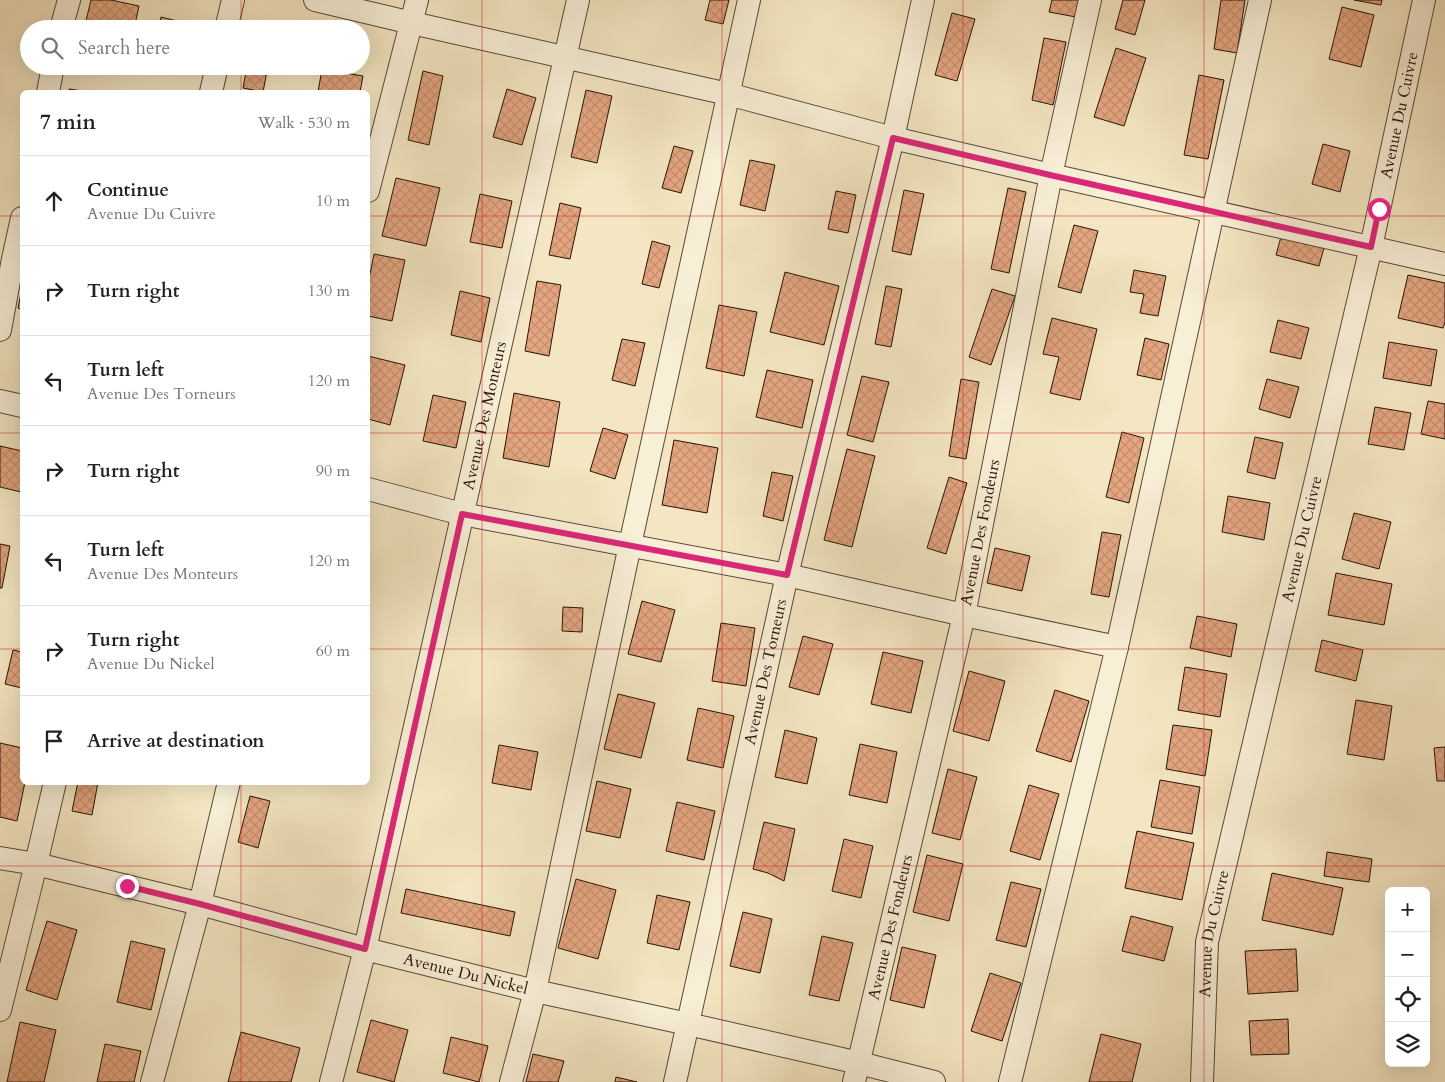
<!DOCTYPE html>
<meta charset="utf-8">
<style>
body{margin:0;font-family:Cardo,serif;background:#f2f2f2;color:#222}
.controls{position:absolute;right:15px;bottom:15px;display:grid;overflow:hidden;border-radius:8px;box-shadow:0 5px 20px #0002}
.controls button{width:45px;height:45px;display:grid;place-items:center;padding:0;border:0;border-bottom:1px solid #e0e0e0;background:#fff;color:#222;font:25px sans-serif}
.stop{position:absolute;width:15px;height:15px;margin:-11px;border:4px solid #db2777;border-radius:50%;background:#fff}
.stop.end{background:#db2777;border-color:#fff;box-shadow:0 1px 5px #0008}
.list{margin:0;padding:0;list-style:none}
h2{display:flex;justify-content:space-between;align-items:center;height:65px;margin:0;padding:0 20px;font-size:21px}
h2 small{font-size:16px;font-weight:400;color:#767676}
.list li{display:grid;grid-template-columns:32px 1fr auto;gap:15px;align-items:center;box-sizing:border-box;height:90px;padding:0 20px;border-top:1px solid #e0e0e0}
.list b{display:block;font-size:19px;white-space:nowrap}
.list p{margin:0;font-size:16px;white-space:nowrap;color:#767676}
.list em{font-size:16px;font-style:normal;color:#767676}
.icon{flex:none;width:28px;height:28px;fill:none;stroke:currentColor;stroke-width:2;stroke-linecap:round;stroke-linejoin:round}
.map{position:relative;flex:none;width:1445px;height:1082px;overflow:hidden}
.search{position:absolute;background:#fff;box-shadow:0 5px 20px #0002;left:20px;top:20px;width:350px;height:55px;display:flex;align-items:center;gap:12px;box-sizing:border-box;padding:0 18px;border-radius:28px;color:#767676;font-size:19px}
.panel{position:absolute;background:#fff;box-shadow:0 5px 20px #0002;left:20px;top:90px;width:350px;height:695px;border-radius:8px}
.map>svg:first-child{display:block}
</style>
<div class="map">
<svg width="1445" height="1082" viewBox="0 0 1445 1082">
<defs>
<pattern id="building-cross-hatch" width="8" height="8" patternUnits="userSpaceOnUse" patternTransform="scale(1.25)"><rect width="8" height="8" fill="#e4a680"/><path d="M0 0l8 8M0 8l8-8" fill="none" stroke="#c48e6d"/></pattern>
</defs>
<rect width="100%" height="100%" fill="#f4e6c2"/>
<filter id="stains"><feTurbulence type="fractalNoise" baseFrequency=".004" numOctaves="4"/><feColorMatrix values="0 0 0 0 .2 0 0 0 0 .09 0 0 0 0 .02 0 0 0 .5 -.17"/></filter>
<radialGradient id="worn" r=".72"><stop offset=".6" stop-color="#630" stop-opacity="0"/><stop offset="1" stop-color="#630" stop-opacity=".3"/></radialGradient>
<path fill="url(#building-cross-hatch)" stroke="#281308" d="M91,0h20l28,6 -5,23h-50z
M710,0h19l-6,24 -18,-4z
M1052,0h27l-3,17 -27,-5z
M1123,0h22l-10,35 -20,-6z
M1221,0h24l-8,53 -23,-4z
M1354,0h28l-1,5z
M1342,7l32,8 -13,52 -32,-8z
M952,13l23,6 -18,62 -22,-6z
M161,17l44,11 -47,1z
M1044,38l22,4 -13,63 -21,-5z
M1116,48l30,10 -22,68 -30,-9z
M247,66h21l-5,26 -20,-4z
M322,69l41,7 -3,16h-42z
M423,71l20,5 -14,69 -21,-5z
M1199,75l25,5 -16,79 -24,-4z
M69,89l20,3h-20z
M507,89l29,9 -14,47 -29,-8z
M586,90l26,6 -15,67 -26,-6z
M1323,144l27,7 -10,41 -28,-8z
M674,146l19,5 -12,42 -19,-5z
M750,160l25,5 -10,46 -25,-6z
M396,178l44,10 -14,58 -44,-10z
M1008,188l18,4 -17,81 -18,-4z
M904,190l20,4 -13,61 -19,-4z
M836,191l20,4 -8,38 -20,-4z
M480,194l32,7 -10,47 -32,-6z
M560,203l21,5 -11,51 -21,-4z
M1074,225l24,6 -17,62 -23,-6z
M1282,233l43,11 -6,22 -43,-11z
M652,241l18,5 -11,42 -17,-4z
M374,254l31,6 -13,61 -24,-5v-32z
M1134,270l32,6 -8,40 -18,-3 4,-19 -14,-2z
M785,272l54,14 -15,59 -54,-13z
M1408,275l37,8v39l-2,6 -45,-10z
M537,281l24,4 -12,71 -24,-5z
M886,286l16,3 -11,58 -16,-3z
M22,288v22l-4,-2z
M992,289l23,7 -24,69 -22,-8z
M460,291l30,7 -9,44 -30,-7z
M719,305l38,7 -13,64 -38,-8z
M1052,318l45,11 -17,71 -30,-7 9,-36 -16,-3z
M1278,320l31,8 -8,31 -31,-7z
M1145,338l24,6 -8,36 -24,-5z
M622,339l23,4 -10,43 -23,-6z
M1389,342l48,8 -6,36 -48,-8z
M368,356l37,9 -15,60 -22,-6z
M767,370l46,10 -11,48 -46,-11z
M862,376l27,6 -16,60 -26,-7z
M961,379l18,3 -13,77 -17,-3z
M1267,379l32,8 -9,31 -31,-9z
M514,393l46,9 -11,65 -46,-9z
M433,395l33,7 -10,46 -33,-7z
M1428,401l17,3v35l-24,-5z
M1375,407l36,6 -7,37 -36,-6z
M603,428l25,7 -13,44 -25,-8z
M1122,432l22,6 -15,65 -23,-6z
M1255,437l28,6 -8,36 -28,-7z
M674,440l44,8 -11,65 -45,-8z
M0,446l22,5 -1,41 -21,-5z
M847,449l28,7 -23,91 -28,-7z
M772,472l21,4 -10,45 -20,-5z
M949,477l18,6 -21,71 -19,-6z
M1228,496l42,7 -6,37 -42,-8z
M1354,513l37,9 -12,47 -37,-10z
M1102,532l19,3 -12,62 -18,-3z
M0,544l10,2 -8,42h-2z
M995,548l35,8 -8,35 -35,-8z
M1336,573l56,11 -8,41 -56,-10z
M642,601l33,9 -14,52 -33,-8z
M563,607l20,1 -1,24 -20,-1z
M1197,616l40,8 -6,33 -41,-9z
M721,623l34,5 -9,58 -34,-5z
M803,636l30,8 -14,51 -30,-8z
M1322,640l41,10 -7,31 -41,-10z
M13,650l9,2v36l-17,-4z
M883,652l40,9 -12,52 -40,-9z
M1185,667l42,7 -7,43 -42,-7z
M969,671l36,10 -16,60 -36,-10z
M1055,690l34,11 -18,61 -35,-11z
M618,694l37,9 -14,55 -37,-9z
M1356,700l36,6 -8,54 -37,-6z
M698,708l36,8 -11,52 -36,-8z
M1173,725l39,5 -7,46 -39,-7z
M785,730l32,8 -10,46 -32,-7z
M0,743l22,5v34h3l-8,39 -17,-4z
M860,744l37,8 -10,51 -38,-8z
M499,745l39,7 -7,38 -39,-7z
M1445,747v34h-8l-3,-33z
M948,769l29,8 -17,63 -28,-7z
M1160,780l40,7 -8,47 -41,-7z
M597,781l34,8 -11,49 -34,-7z
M78,782h20l-6,33 -20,-4z
M1029,785l30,9 -19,66 -30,-9z
M250,796l20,5 -12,47 -20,-6z
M677,802l38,9 -11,49 -38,-9z
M764,822l31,7 -11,52 -16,-8 -15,-4z
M1137,831l57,12 -12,57 -57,-12z
M844,839l29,7 -12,52 -29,-7z
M1327,852l45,7 -3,23 -45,-6z
M927,855l36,9 -14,57 -36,-9z
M1272,873l71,15 -10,47 -71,-15z
M576,879l40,11 -18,69 -40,-11z
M1011,882l30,7 -15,58 -30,-7z
M406,889l109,23 -5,24 -109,-23z
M657,895l33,7 -11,48 -32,-7z
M743,912l29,7 -12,54 -30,-7z
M1131,916l42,11 -9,34 -42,-10z
M47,921l30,9 -20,70 -31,-10z
M822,936l31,7 -14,58 -30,-6z
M131,941l34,8 -14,61 -34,-8z
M902,947l34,8 -12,53 -34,-8z
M1296,949l2,42 -50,3 -3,-43z
M990,973l31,10 -19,58 -31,-10z
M1288,1019l1,35 -38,1 -2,-34z
M371,1020l37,10 -14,52 -37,-10z
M20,1022l36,8 -12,52h-37z
M241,1032l59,16 -9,34h-63z
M1101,1034l40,10 -9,38h-43z
M451,1037l37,9 -9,36 -36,-9z
M105,1044l36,7 -7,31h-37z
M533,1054l31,7 -6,21h-32z
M616,1077l21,5h-22z"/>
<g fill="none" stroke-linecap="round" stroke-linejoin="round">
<g stroke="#5b4836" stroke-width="24">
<g id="street">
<path d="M315,0l97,23 316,71 165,44 158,37 394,89"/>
<path d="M61,29l8,-29"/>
<path d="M226,29l7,-29"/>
<path d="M48,92l5,-26"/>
<path d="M211,92l6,-26"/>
<path d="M368,191l49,-191"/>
<path d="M0,330l13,-71 9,-41"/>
<path d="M0,401l22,5"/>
<path d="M368,489l94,25 325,61 177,40 153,32"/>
<path id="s1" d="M0,858l36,6 164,40 165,45 170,42 153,33 171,39 75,19"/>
<path d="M0,1010l36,-146 19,-82"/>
<path d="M152,1082l48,-178 29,-122"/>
<path id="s2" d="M331,1082l34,-133 213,-949"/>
<path d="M511,1082l24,-91 95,-446 119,-545"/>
<path id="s3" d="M675,1082l112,-507 106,-437 30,-138"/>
<path id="s4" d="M854,1082l110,-467 87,-440 39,-175"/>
<path d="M1010,1082l107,-435 143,-647"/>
<path id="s5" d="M1202,1082l5,-140 164,-695 53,-247"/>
</g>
</g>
<use href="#street" stroke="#f8efd7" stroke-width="22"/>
</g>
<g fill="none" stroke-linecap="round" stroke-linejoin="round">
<path stroke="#db2777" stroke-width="6" d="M127,886l73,18 165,45 97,-435 325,61 106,-437 157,37 321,72 8,-38"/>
</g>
<path fill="none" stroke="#d62828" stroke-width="1" stroke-opacity="0.55" d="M241,0v29M482,0v1082M722,0v1082M963,0v1082M1204,0v1082M241,66v26M0,216h22M368,216h1077M0,433h22M368,433h1077M0,649h22M368,649h1077M241,782v300M0,866h1445"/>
<g text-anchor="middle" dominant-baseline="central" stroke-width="4" stroke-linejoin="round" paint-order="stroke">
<g font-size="16" fill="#281308" stroke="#f8efd7">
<text stroke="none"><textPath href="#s5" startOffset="989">Avenue Du Cuivre</textPath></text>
<text stroke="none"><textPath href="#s2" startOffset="684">Avenue Des Monteurs</textPath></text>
<text stroke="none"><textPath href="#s4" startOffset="564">Avenue Des Fondeurs</textPath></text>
<text stroke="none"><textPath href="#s5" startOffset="554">Avenue Du Cuivre</textPath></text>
<text stroke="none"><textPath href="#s3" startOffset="420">Avenue Des Torneurs</textPath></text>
<text stroke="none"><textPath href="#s4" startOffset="159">Avenue Des Fondeurs</textPath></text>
<text stroke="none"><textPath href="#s5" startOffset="149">Avenue Du Cuivre</textPath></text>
<text stroke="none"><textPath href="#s1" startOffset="480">Avenue Du Nickel</textPath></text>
</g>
</g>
<rect width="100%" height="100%" filter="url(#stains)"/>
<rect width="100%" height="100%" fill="url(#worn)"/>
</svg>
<div class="controls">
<button>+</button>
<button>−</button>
<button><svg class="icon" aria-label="locate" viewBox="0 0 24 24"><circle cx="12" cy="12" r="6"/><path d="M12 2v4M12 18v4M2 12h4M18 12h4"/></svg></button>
<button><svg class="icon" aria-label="layers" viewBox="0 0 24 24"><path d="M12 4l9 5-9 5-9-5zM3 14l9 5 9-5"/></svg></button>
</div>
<div class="stop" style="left:1379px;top:209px"></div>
<div class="stop end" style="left:127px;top:886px"></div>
<div class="search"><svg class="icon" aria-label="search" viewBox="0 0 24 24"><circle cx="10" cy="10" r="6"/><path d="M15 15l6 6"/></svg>Search here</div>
<section class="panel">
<h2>7 min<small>Walk · 530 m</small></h2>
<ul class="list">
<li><svg class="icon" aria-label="ahead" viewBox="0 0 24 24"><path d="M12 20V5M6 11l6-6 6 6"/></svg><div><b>Continue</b><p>Avenue Du Cuivre</p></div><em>10 m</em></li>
<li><svg class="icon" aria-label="right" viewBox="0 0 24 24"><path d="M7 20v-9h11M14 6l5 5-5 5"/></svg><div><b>Turn right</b></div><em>130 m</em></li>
<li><svg class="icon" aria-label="left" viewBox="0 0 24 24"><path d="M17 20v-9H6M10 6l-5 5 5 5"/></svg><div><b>Turn left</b><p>Avenue Des Torneurs</p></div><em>120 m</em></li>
<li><svg class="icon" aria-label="right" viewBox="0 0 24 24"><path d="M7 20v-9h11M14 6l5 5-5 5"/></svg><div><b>Turn right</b></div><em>90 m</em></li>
<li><svg class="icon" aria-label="left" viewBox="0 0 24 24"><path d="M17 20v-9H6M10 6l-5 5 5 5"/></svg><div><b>Turn left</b><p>Avenue Des Monteurs</p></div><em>120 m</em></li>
<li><svg class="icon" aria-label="right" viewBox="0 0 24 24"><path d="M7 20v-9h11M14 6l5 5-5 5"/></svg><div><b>Turn right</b><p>Avenue Du Nickel</p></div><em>60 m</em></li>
<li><svg class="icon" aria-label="arrive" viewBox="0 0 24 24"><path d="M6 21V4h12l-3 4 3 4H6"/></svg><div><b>Arrive at destination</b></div></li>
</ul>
</section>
</div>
